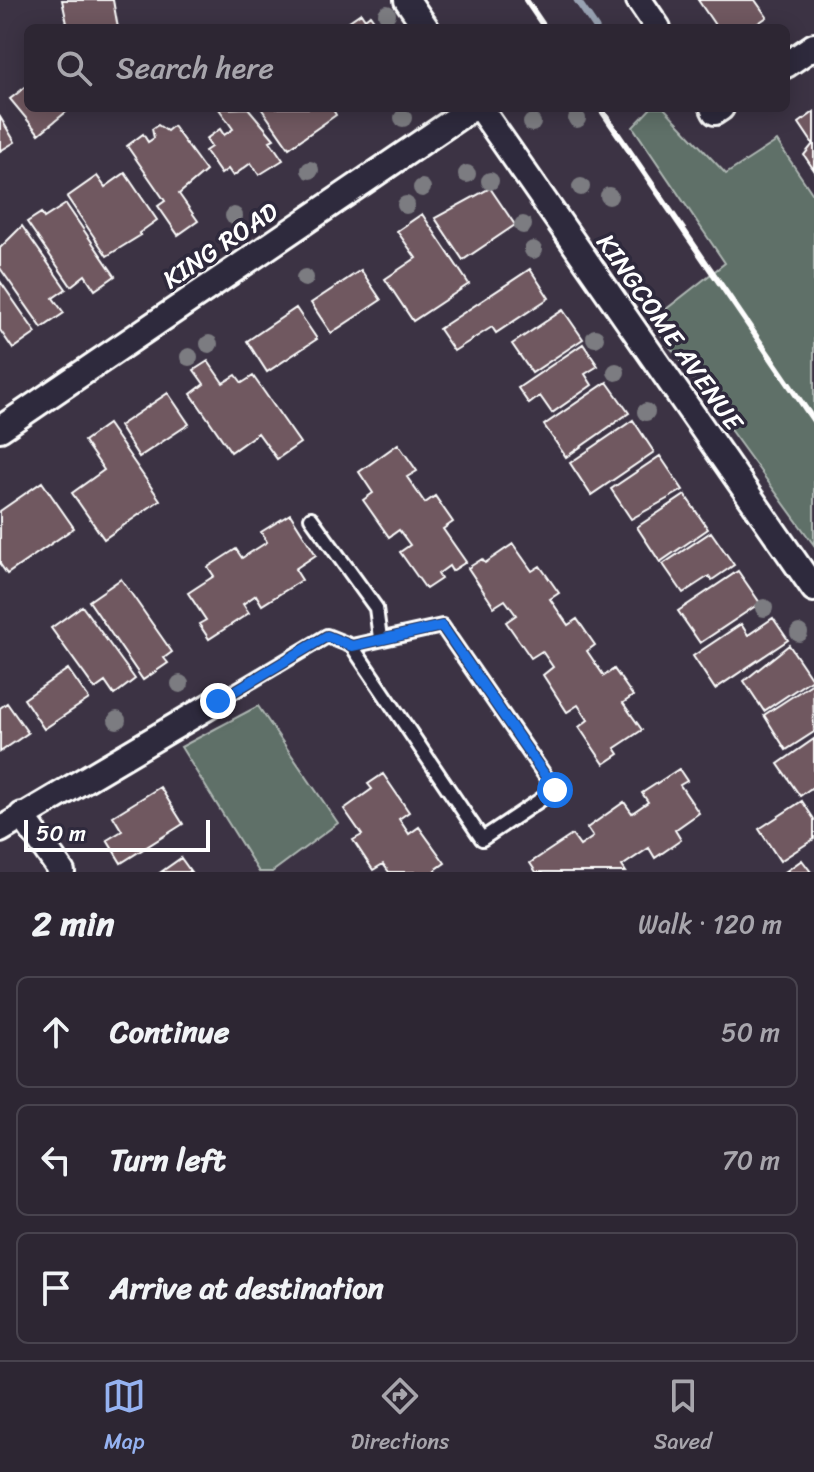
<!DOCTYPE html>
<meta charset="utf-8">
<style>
body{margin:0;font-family:Sriracha,sans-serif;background:#352e3b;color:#f1f3f6}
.scale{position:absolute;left:24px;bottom:20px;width:186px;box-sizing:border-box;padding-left:8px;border:4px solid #fff;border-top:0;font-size:22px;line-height:28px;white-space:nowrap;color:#fff;-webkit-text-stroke:6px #2f2a3d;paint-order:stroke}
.stop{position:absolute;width:24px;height:24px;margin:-18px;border:6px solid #1a73e8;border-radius:50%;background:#fff}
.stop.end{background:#1a73e8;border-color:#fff;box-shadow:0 2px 8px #0008}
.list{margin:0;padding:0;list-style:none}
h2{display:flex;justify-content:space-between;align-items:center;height:104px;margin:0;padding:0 32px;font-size:34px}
h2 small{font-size:26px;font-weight:400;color:#a7a5ac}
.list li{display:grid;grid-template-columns:52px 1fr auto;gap:24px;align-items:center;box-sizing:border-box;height:112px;margin:0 16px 16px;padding:0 16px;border:2px solid #48434e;border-radius:12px}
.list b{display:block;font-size:30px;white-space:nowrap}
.list em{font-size:26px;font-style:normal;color:#a7a5ac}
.icon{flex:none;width:44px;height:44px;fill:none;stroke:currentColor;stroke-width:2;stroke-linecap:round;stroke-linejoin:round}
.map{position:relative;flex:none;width:814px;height:872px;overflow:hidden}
.search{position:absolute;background:#2d2633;box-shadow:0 4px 20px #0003;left:24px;right:24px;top:24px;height:88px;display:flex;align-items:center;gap:20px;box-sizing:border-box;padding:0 28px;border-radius:12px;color:#a7a5ac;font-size:30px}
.sheet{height:488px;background:#2d2633}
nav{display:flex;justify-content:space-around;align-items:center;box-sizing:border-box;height:112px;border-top:2px solid #48434e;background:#2d2633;font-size:22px;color:#a7a5ac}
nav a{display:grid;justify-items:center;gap:4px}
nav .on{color:#95b2f1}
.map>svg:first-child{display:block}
</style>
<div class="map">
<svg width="814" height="872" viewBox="0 0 814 872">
<rect width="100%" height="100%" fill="#3c3344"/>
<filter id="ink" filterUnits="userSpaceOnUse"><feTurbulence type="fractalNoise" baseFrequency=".0125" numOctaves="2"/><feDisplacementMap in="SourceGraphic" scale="16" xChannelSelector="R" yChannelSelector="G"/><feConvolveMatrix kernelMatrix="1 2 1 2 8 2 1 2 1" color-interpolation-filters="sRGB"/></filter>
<g filter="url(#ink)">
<path fill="#5e6f67" stroke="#aeb7b3" stroke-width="2" d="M651,108h13l62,66 51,-33 37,55v349l-163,-224 74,-58 -92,-136z
M258,706l80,117 -66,49h-13l-78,-125z"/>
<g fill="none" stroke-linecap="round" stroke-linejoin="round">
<path stroke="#98a2b2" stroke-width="7" d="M577,0l19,28"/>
</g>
<path fill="#705961" stroke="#fff" stroke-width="2" d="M62,0h51l5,28h-50z
M698,0h57l12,17 -16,11h-34z
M361,13l4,6 5,-4 9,13h-40z
M28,85v23h43l-32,26 -29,-35z
M248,108l26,31 -4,2 13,19 -24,15 -8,-12 -18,13 -5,-7 -7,5 -16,-23 6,-4 -5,-8 14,-10 4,6 9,-6 -14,-20z
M261,108h71l4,7 -47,33z
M814,112v58l-10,-15 9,-11 -14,-21z
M0,117l15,25 -15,9z
M158,125l9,6 6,-5 33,45 -27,23 19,27 -20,14 -20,-29 7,-5 -38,-55 16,-12 5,8 6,-4 -2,-9z
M125,173l32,47 -18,13 2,2 -34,21 -40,-59 30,-21 8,11z
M490,188l25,37 -52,35 -28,-42z
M66,204l49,72 -20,14 -10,-15 -14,11 -44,-64 14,-9 3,5z
M422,214l47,70 -56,37 -28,-42 31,-21 -19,-27z
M22,226l44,63 -13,9 11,15 -22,15 -42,-60v-20z
M530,269l19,29 -53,35 -4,-6 -38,24 -15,-22z
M361,270l20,30 -50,33 -20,-30z
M0,281l36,52 -23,16 -13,-19z
M296,308l21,31 -50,33 -20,-31z
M563,310l20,29 -51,34 -20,-29z
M583,344l15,22 -13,8 7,11 -40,28 -12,-17 -11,8 -11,-16z
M208,361l15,22 13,-8 6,8 11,-7 47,67 -23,16 -19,-26 -27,19 -40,-58 13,-10 -10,-14z
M607,382l22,31 -63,44 -22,-32z
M168,393l21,31 -50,33 -20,-31z
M633,420l21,32 -63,43 -21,-32z
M108,424l52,76 -56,39 -32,-46 32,-23 -20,-29z
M398,444l19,27 -10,6 18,26 10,-7 18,26 -10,7 23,33 -14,9 -3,-5 -11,8 3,5 -15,10 -26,-37 10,-7 -11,-15 -10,7 -26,-37 10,-7 -14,-21z
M660,456l23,34 -52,29 -20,-30z
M42,482l32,46 -67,46 -7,-10v-53z
M685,495l23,34 -48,33 -23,-35z
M290,514l26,41 -21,14 7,11 -40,25 -6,-10 -13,9 6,9 -40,26 -10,-15 7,-4 -18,-27 26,-17 -6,-9 28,-18 6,9 25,-16 -6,-10z
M711,532l23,33 -22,15 -3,-4 -26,17 -20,-29z
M513,544l19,27 8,-5 19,27 -9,6 18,26 9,-6 18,26 -8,6 17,25 10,-7 19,27 -10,7 19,27 -27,18 4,6 -15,10 -25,-37 9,-7 -10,-15 -11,7 -24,-37 10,-8 -11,-16 -11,7 -25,-36 10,-7 -11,-15 -11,7 -26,-39 14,-9 3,4z
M738,571l22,32 -60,40 -22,-32z
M121,579l51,73 -8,6 4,5 -25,17 -54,-79z
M82,606l53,73 -21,16 -9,-13 -10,7 -44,-61z
M773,618l15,22 -73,49 -22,-33 48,-32 7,11z
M789,645l23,34 -48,32 -20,-30z
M68,669l21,30 -45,30 -20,-30z
M813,683l1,49 -28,18 -22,-35z
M7,703l21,30 -28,19v-44z
M814,739v47l-14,10 -22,-32z
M679,769l8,12 -7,4 19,28 -24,17 6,10 -26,18 -6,-10 -27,18 4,6h-90l-6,-9 42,-28 8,11 13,-9 -6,-9 37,-26 8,11 16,-11 -6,-9z
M383,774l26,38 -10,7 10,15 10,-7 26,36 -10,7 2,2h-48l-6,-8 -10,6 -20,-30 9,-5 -18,-26 28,-20 -4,-5z
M160,787l23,37 -62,39 -14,-23 15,-9 -9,-15z
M802,801l12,18v20l-34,22 -21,-32z
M181,858l10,14h-30z
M802,860l9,12h-26z"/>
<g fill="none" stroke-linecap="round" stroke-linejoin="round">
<g stroke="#fff" stroke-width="18">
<path id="service" d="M311,518l65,90 4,30
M442,626l113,164 -73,49 -130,-193z
M218,701l109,-65 25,10"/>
</g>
<g stroke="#fff" stroke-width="30">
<path id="minor" d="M407,0l19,28
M639,0l19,28
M786,65l28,-19
M480,108l334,481
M713,108l2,4 6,-4
M0,429l472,-321
M22,815l40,57
M0,830l218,-129"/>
</g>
<use href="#service" stroke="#2f2a3d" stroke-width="12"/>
<use href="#minor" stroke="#2f2a3d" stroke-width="24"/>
<path stroke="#fff" stroke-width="6" d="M526,0l19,28
M600,108l214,313"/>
</g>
<g fill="#7b7c81">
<circle cx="387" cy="14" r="9"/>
<circle cx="403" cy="118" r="9"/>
<circle cx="577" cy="119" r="9"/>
<circle cx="532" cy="123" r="9"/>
<circle cx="310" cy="170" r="9"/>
<circle cx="467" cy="174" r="9"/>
<circle cx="490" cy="181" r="9"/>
<circle cx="581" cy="187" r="9"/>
<circle cx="422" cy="188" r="9"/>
<circle cx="609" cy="196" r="9"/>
<circle cx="406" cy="205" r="9"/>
<circle cx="234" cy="216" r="9"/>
<circle cx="523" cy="225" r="9"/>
<circle cx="533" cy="250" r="9"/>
<circle cx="305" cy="278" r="9"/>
<circle cx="595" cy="338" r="9"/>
<circle cx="209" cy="344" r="9"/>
<circle cx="189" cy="357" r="9"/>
<circle cx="616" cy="372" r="9"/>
<circle cx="646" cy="412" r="9"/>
<circle cx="764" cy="608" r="9"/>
<circle cx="799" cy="633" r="9"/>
<circle cx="180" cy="684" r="9"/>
<circle cx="117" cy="720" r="9"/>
</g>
</g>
<g fill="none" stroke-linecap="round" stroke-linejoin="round" filter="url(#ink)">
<path stroke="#1a73e8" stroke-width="10" d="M218,701l109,-65 25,10 90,-20 113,164"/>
</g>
<g text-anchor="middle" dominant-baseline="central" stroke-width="7" stroke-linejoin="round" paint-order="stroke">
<g font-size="26" fill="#fff" stroke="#2f2a3d">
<text transform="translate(220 245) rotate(-34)">KING ROAD</text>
<text transform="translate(670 332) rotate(55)">KINGCOME AVENUE</text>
</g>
</g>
</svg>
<div class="scale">50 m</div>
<div class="stop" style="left:555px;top:790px"></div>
<div class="stop end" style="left:218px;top:701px"></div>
<div class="search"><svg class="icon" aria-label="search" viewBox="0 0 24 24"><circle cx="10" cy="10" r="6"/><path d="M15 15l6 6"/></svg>Search here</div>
</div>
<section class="sheet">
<h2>2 min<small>Walk · 120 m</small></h2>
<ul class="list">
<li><svg class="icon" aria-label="ahead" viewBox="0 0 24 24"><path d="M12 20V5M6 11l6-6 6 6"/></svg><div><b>Continue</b></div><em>50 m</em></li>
<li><svg class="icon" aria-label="left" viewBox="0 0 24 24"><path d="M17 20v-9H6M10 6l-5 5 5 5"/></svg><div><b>Turn left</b></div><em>70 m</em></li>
<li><svg class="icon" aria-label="arrive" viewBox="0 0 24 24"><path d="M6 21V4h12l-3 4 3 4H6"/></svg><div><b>Arrive at destination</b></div></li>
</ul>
</section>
<nav>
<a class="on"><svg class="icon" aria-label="map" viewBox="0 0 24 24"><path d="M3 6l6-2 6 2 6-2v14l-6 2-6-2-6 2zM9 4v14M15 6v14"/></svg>Map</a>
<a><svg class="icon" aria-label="directions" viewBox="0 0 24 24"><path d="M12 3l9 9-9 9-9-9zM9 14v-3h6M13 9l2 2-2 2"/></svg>Directions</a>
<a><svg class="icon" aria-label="saved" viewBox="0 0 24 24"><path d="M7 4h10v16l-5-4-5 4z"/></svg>Saved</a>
</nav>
